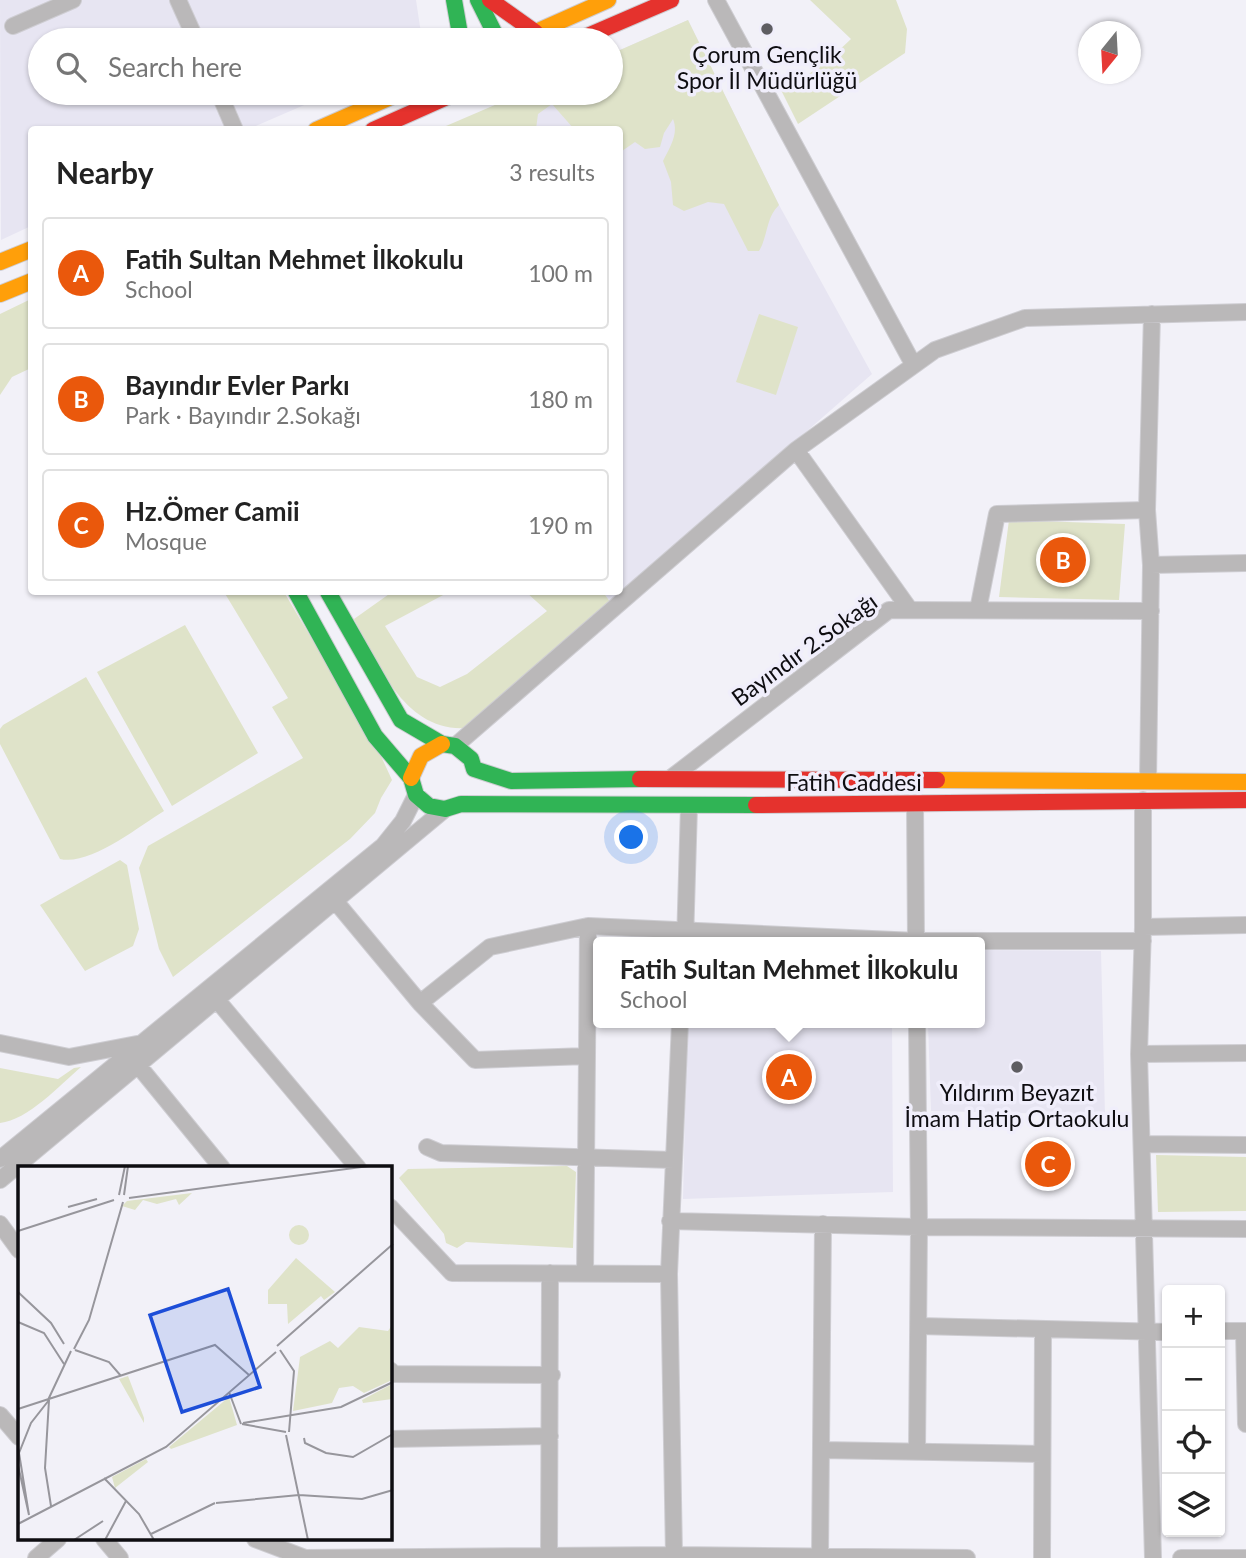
<!DOCTYPE html>
<meta charset="utf-8">
<style>
body{margin:0;font-family:Lato,sans-serif;background:#f2f2f2;color:#222}
.controls{position:absolute;right:21px;bottom:21px;display:grid;overflow:hidden;border-radius:7px;box-shadow:0 2px 5px #0004}
.controls button{width:63px;height:63px;display:grid;place-items:center;padding:0;border:0;border-bottom:2px solid #e0e0e0;background:#fff;color:#222;font:35px sans-serif}
.compass{position:absolute;left:1078px;top:21px;width:63px;height:63px;border-radius:50%;background:#fff;box-shadow:0 2px 5px #0004;rotate:198deg}
.you{position:absolute;left:632px;top:838px;width:24px;height:24px;margin:-18px;border:5px solid #fff;border-radius:50%;background:#1a73e8;box-shadow:0 0 0 10px #1a73e833}
.badge{display:grid;place-items:center;width:46px;height:46px;border-radius:50%;background:#ea580c;color:#fff;font-size:23px;font-weight:700}
.pin{position:absolute;translate:-50% -50%;border:4px solid #fff;box-shadow:0 2px 7px #0006}
.popup{position:absolute;left:593px;top:937px;width:392px;height:91px;box-sizing:border-box;display:grid;place-content:center;border-radius:7px;background:#fff;filter:drop-shadow(0 2px 5px #0005);font-size:23px;white-space:nowrap;color:#767676}
.popup b{font-size:26px;color:#222}
.popup::after{content:'';position:absolute;left:50%;top:100%;margin-left:-14px;border:14px solid transparent;border-top-color:#fff}
.list{margin:0;padding:0;list-style:none}
h2{display:flex;justify-content:space-between;align-items:center;height:91px;margin:0;padding:0 28px;font-size:30px}
h2 small{font-size:23px;font-weight:400;color:#767676}
.list li{display:grid;grid-template-columns:46px 1fr auto;gap:21px;align-items:center;box-sizing:border-box;height:112px;margin:0 14px 14px;padding:0 14px;border:2px solid #e0e0e0;border-radius:7px}
.list b{display:block;font-size:26px;white-space:nowrap}
.list p{margin:0;font-size:23px;white-space:nowrap;color:#767676}
.list em{font-size:23px;font-style:normal;color:#767676}
.icon{flex:none;width:38px;height:38px;fill:none;stroke:currentColor;stroke-width:2;stroke-linecap:round;stroke-linejoin:round}
.map{position:relative;flex:none;width:1246px;height:1558px;overflow:hidden}
.search{position:absolute;background:#fff;box-shadow:0 2px 5px #0004;left:28px;top:28px;width:595px;height:77px;display:flex;align-items:center;gap:18px;box-sizing:border-box;padding:0 24px;border-radius:38px;color:#767676;font-size:26px}
.panel{position:absolute;background:#fff;box-shadow:0 2px 5px #0004;left:28px;top:126px;width:595px;height:469px;border-radius:7px}
.map>svg:first-child{display:block}
</style>
<div class="map">
<svg width="1246" height="1558" viewBox="0 0 1246 1558">
<rect width="100%" height="100%" fill="#f2f1f8"/>
<path fill="#e7e5f2" d="M0,0h416l6,40h-382v53h292l-83,36 -217,1 -1,96 -30,14z
M688,20l91,185 93,169 -261,229 -8,-11h17v-462h-181l84,-37h88v-39z
M980,950l121,1 4,164 -174,-4 -3,-88h52z
M687,1023h205l1,169 -210,7z"/>
<path fill="#dfe3c9" d="M810,0h86l11,29 -2,24 -107,71 -17,-34c27,-13 48,-30 70,-51z
M688,20l91,185c-13,12 -11,31 -20,46h-11l-24,-47 -16,-2 -24,9 -11,-6 -2,-23 -8,-21c7,-14 16,-27 10,-42l-9,14 -4,14 -15,2 -10,-7 -13,9 -2,5v-26l-46,-1 -22,-25 -14,10 -2,15h-97l84,-36h88v-39z
M31,299v69l-19,9 -12,18v-81z
M759,314l39,13 -22,68 -40,-13z
M1009,520l116,4 -6,76 -120,-3z
M224,592h60l96,162 12,26 -11,18 -6,15 -25,26 -177,138 -14,-28 -20,-81 9,-22 155,-88 -31,-51 16,-9z
M392,592h52l1,2 -60,32 32,51 23,10 27,-13 80,-63 -21,-19h77l8,11 -145,125c-61,4 -88,-64 -112,-109z
M185,625l73,128 -86,53 -75,-134z
M86,677l78,134c-26,16 -74,55 -104,48l-60,-115v-15l3,-4z
M120,860l7,5 12,64 -6,17 -48,25 -45,-66z
M81,1067c-22,19 -53,53 -81,56v-55l58,11 16,-11z
M1156,1155l90,2v54l-88,1z
M567,1166l9,6 -3,76 -107,-6 -9,6 -11,-5 -2,-9 -45,-56 9,-9z"/>
<g fill="none" stroke-linecap="round" stroke-linejoin="round">
<g stroke="#cecdd2" stroke-width="18">
<path id="street" d="M178,0l18,40
M716,0l197,364
M13,26l60,-26
M219,93l16,37
M796,450l114,160
M1151,565l95,-2
M978,610l19,-96 150,-4
M455,746l341,-296 139,-100 90,-32 221,-6
M671,778l218,-168 262,1
M1148,781l3,-216 -4,-55 5,-196
M1143,800v127l-4,127 14,504
M915,805l1,137
M336,902l84,101 70,-56 98,-21 328,15h227
M1143,927l103,-2
M685,942l4,-136
M217,1000l141,168
M420,1003l55,57 112,-4 -2,218
M0,1043l69,14 68,-13
M1139,1054l107,-1
M587,1056l1,-130
M137,1064l85,104
M1142,1144l104,1
M427,1147l14,6 232,7
M0,1159l383,-313 20,-25 13,-26
M0,1180l445,-371
M390,1207l62,66 217,1
M670,1221l249,6 327,2
M0,1224l19,26
M919,1326l248,6
M1220,1331h26
M1244,1331l2,93
M390,1370l4,4 158,1
M0,1415l19,22
M390,1439l160,-3
M821,1450l221,4
M917,1452l2,-225 -2,-204
M104,1539l16,19
M255,1539l50,19 369,-3 293,3
M674,1555l-5,-281 11,-251
M36,1558l22,-19
M549,1558l1,-285
M820,1558l3,-334
M1042,1558l1,-227
M1181,1558h65"/>
</g>
<g stroke="#cecdd2" stroke-width="18">
<path id="fast" d="M454,0l7,40
M478,0l20,40
M296,592l79,144 36,42 5,17 13,11 16,3 16,-5 295,1
M328,592l73,128 41,24 13,2 16,13 3,10 37,12 129,-2"/>
</g>
<g stroke="#cecdd2" stroke-width="18">
<path id="slow" d="M518,40l90,-40
M316,130l84,-37
M0,262l32,-13
M0,294l32,-13
M411,778l10,-22 21,-12
M937,780l309,2"/>
</g>
<g stroke="#cecdd2" stroke-width="18">
<path id="jam" d="M490,0l45,32
M578,40l93,-40
M373,130l83,-37
M640,779l297,1
M756,805l490,-5"/>
</g>
<use href="#street" stroke="#bab8b9" stroke-width="16"/>
<use href="#fast" stroke="#30b455" stroke-width="16"/>
<use href="#slow" stroke="#ff9f0a" stroke-width="16"/>
<use href="#jam" stroke="#e5322d" stroke-width="16"/>
</g>
<g fill="#5e5d62" stroke="#f0eefb" stroke-width="2.5">
<circle cx="767" cy="29" r="7"/>
<circle cx="1017" cy="1067" r="7"/>
</g>
<g text-anchor="middle" dominant-baseline="central" stroke-width="7" stroke-linejoin="round" paint-order="stroke">
<g font-size="23" fill="#0e0d11" stroke="#f0eefb">
<text x="767" y="54">Çorum Gençlik<tspan x="767" dy="26">Spor İl Müdürlüğü</tspan></text>
<text x="1017" y="1092">Yıldırım Beyazıt<tspan x="1017" dy="26">İmam Hatip Ortaokulu</tspan></text>
</g>
<g font-size="23" fill="#0e0d11" stroke="#f0eefb">
<text transform="translate(804 649) rotate(-36)">Bayındır 2.Sokağı</text>
<text x="854" y="782">Fatih Caddesi</text>
</g>
</g>
<g transform="translate(18 1166)">
<rect width="374" height="374" fill="#f2f1f8"/>
<path d="M174,27l-13,12 -3,-6 -19,5 -14,-4 -8,10 -13,-4 5,-5zM271 69a10 10 0 1 1 20 0a10 10 0 1 1-20 0ZM278,92l39,34 -11,8 -3,-4 -33,28 -1,-20h-19v-14zM374,159v55l-28,13 -11,-7 -14,2 -7,15 -39,8 7,-54 30,-16 8,7 21,-21 29,4zM110,210l16,42v5l-25,-44zM374,218v15l-29,4 -1,-3zM211,231l8,28 -66,24 -2,-2zM128,293l2,3 -33,26 -3,-11z" fill="#dfe3c9"/>
<path fill="none" stroke="#97969c" stroke-width="2" d="M101,29l6,-29M106,29l4,-29M111,32l240,-32M50,41l29,-8M0,65l96,-31M0,126l33,31 13,21M0,156l26,11 20,31M259,180l116,-102M56,183l15,-29 34,-118M57,184l34,12 12,14M262,184l14,21 -5,61M211,226l12,32M30,234l23,-49M31,234l-4,68 6,38M0,243l197,-64 34,30M225,257l98,-16 52,-25M224,258l44,8M268,269l22,105M286,272l1,5 21,10 27,4 40,-23M0,299l11,50 -10,-62 12,-30 18,-23M86,312l35,36 15,26M198,337l83,-8 63,4 31,-9M0,358l148,-77 110,-95M133,368l64,-31M56,374l29,-19M87,374l21,-39"/>
<path fill="#1d4ed8" fill-opacity="0.15" stroke="#1d4ed8" stroke-width="3.5" d="M210,123l32,98 -78,25 -32,-97z"/>
<rect width="374" height="374" fill="none" stroke="#0e0d11" stroke-width="3.5"/>
</g>
</svg>
<div class="controls">
<button>+</button>
<button>−</button>
<button><svg class="icon" aria-label="locate" viewBox="0 0 24 24"><circle cx="12" cy="12" r="6"/><path d="M12 2v4M12 18v4M2 12h4M18 12h4"/></svg></button>
<button><svg class="icon" aria-label="layers" viewBox="0 0 24 24"><path d="M12 4l9 5-9 5-9-5zM3 14l9 5 9-5"/></svg></button>
</div>
<svg class="compass" viewBox="-18 -18 36 36"><path d="M0-13l5 13h-10z" fill="#e53935"/><path d="M0 13l5-13h-10z" fill="#767676"/></svg>
<div class="you"></div>
<div class="pin badge" style="left:789px;top:1077px">A</div>
<div class="popup"><b>Fatih Sultan Mehmet İlkokulu</b>School</div>
<div class="pin badge" style="left:1063px;top:560px">B</div>
<div class="pin badge" style="left:1048px;top:1164px">C</div>
<div class="search"><svg class="icon" aria-label="search" viewBox="0 0 24 24"><circle cx="10" cy="10" r="6"/><path d="M15 15l6 6"/></svg>Search here</div>
<section class="panel">
<h2>Nearby<small>3 results</small></h2>
<ul class="list">
<li><span class="badge">A</span><div><b>Fatih Sultan Mehmet İlkokulu</b><p>School</p></div><em>100 m</em></li>
<li><span class="badge">B</span><div><b>Bayındır Evler Parkı</b><p>Park · Bayındır 2.Sokağı</p></div><em>180 m</em></li>
<li><span class="badge">C</span><div><b>Hz.Ömer Camii</b><p>Mosque</p></div><em>190 m</em></li>
</ul>
</section>
</div>
